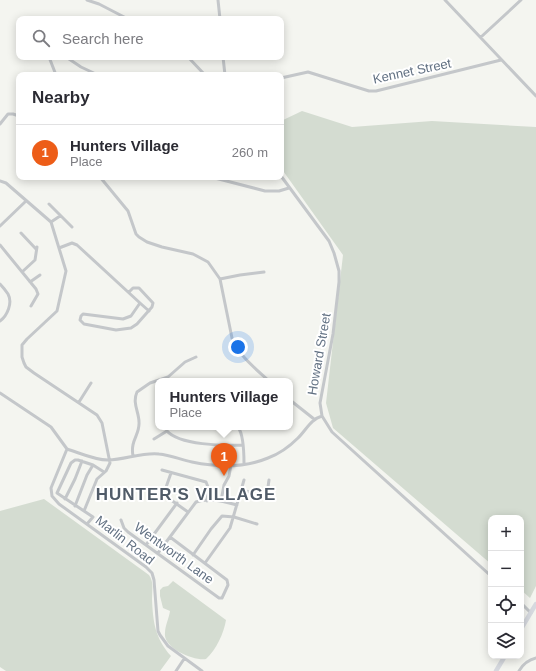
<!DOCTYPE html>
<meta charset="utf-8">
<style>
body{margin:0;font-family:Arial,sans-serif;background:#f2f2f3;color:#2b2b33}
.controls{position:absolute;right:12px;bottom:12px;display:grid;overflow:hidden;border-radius:8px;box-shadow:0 2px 10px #0003}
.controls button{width:36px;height:36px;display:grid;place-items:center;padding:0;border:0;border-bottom:1px solid #e1e1e2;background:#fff;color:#2b2b33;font:20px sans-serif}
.you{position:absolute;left:238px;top:347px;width:14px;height:14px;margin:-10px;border:3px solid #fff;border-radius:50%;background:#1a73e8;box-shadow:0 0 0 6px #1a73e833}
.badge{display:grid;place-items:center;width:26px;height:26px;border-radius:50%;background:#ed5d18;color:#fff;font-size:13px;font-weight:700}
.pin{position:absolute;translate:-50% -33px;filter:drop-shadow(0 1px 2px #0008)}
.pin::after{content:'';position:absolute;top:21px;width:14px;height:12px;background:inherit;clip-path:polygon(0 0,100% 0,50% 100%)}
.popup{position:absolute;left:155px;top:378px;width:138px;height:52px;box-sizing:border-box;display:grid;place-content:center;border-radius:8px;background:#fff;filter:drop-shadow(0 1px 3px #0005);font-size:13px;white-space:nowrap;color:#7c7c81}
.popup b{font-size:15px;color:#2b2b33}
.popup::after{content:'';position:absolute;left:50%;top:100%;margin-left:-8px;border:8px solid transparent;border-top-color:#fff}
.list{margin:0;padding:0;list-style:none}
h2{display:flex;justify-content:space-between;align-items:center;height:52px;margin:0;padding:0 16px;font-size:17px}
h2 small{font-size:13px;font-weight:400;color:#7c7c81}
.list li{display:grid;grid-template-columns:26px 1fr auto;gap:12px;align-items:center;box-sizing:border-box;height:56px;padding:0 16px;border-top:1px solid #e1e1e2}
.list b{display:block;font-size:15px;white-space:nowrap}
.list p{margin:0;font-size:13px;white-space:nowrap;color:#7c7c81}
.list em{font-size:13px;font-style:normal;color:#7c7c81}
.icon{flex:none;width:22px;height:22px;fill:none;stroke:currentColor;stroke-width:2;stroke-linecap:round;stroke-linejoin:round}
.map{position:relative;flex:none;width:536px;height:671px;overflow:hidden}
.search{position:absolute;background:#fff;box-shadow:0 2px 10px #0003;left:16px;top:16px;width:268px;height:44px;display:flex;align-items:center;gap:10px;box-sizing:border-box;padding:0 14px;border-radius:8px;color:#7c7c81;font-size:15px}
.panel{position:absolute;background:#fff;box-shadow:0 2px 10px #0003;left:16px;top:72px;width:268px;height:108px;border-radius:8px}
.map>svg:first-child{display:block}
</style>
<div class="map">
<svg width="536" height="671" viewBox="0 0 536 671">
<rect width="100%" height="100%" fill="#f4f5f0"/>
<path fill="#d4dcd1" d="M302,111l50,16 80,-6 104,6v459l-6,12 -9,-8v-72h-30v46l-158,-136 -7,-25 17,-148 -62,-87v-47z
M44,499l105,76c5,7 3,15 3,24 1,23 3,39 19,57l-11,15h-154l-6,-4v-156z
M173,581l53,39c-2,13 -10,30 -20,39 -12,2 -43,-11 -41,-26 0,-7 4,-15 5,-22l-7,-3 -3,-12v-6l3,-3 5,-1z"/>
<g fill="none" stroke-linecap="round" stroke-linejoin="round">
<path stroke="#c4c7ca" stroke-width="3" d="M87,0l12,4 29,15
M218,0l2,19
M445,0l91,96
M481,37l40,-37
M49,57l7,18
M66,57l15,10 17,8
M188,57l17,18
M223,57l2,18
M281,78l27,-6 61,19h7l125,-31
M0,124l8,-10h5l6,2
M281,176l48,65 5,12 5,18v11l-6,52 -13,69 2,13 10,16 159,144
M100,177l28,34 8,23 3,3 8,5 15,5 31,7 15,8 12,17 12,59c6,17 24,31 37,43
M211,177l54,14h14l10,-3
M0,181l6,2 45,39 15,49 -9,40 -30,28 -5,6v12l2,6 2,4 8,6 63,42 5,8 8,40 -4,8 -9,8 -13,32 -27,-18 14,-30 4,-3h3l15,5 11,7
M49,204l23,23
M51,222l9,-6
M0,226l26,-25
M21,233l15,16
M0,245l36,44 2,5 -7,12
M59,248l13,-5 5,2 63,58 -9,13 -8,3 -40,-5 -2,2 -1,4 4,4 32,6 15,-2 6,-4 15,-17 1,-4 -14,-15h-6l-4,4
M22,272l13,-12 2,-13
M220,279l20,-4 24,-3
M30,282l10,-7
M0,284c3,3 6,7 8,10 5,9 -1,22 -8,27
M140,303l9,8
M0,393l51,34 16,22
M290,400l24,19
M79,402l12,-19
M166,427l1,4c12,14 57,15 75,14
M238,427c6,8 6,28 6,37
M154,439l13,-8
M67,449l-16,39 1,8 7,8 87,63 6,6 2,7 4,51 2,4 8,11 34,25
M67,449c13,4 27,11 41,11 17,0 34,-8 51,-6 12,1 22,6 33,8 24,5 52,6 76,-4 11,-4 21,-11 30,-20 8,-8 13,-19 24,-22
M133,456c-3,-16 7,-21 6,-34 0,-10 -7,-19 -2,-30l13,-9 18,-6 17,-15 11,-5
M162,470l44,12 2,5 -1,14
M171,473l-7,20v2l24,17
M242,490l22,6 3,-2 2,-14
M65,499l10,-20 7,-18
M221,501l3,-16 5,-9 2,-11
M75,506l12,-31 6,-10
M84,511l9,6 -6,7
M121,520l3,8 4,4 91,66h3l6,-13 -1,-5 -57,-43
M146,545l31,-42
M158,553l38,-51c12,-5 29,0 41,3
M193,555l18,-26 11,-13 12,1 23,7
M205,563l25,-35 14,-48
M521,603l10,10
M176,671l8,-12
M519,671c4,-7 9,-11 17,-13"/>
<path stroke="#d6d9df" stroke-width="4.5" d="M521,629l15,-25
M496,671l9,-15"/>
</g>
<g text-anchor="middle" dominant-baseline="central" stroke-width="4" stroke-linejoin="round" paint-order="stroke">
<g font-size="13" fill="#627183" stroke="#fff">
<text transform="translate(412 71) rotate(-12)">Kennet Street</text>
<text transform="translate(319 354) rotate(-80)">Howard Street</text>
<text transform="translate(125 540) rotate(38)">Marlin Road</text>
<text transform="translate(174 553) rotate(36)">Wentworth Lane</text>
</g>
<g font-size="17" font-weight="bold" letter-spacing="1" fill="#505b68" stroke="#fff">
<text x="186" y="494">HUNTER'S VILLAGE</text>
</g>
</g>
</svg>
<div class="controls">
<button>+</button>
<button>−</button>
<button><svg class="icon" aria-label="locate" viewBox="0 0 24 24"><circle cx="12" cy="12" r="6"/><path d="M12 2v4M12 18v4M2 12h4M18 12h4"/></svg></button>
<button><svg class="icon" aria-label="layers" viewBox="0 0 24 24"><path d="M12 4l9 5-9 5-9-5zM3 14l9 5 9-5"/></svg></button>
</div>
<div class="you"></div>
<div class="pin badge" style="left:224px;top:476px">1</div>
<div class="popup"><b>Hunters Village</b>Place</div>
<div class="search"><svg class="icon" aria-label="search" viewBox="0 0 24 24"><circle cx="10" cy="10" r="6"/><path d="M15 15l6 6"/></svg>Search here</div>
<section class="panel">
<h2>Nearby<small></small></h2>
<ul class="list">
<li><span class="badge">1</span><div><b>Hunters Village</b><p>Place</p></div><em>260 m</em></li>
</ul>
</section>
</div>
